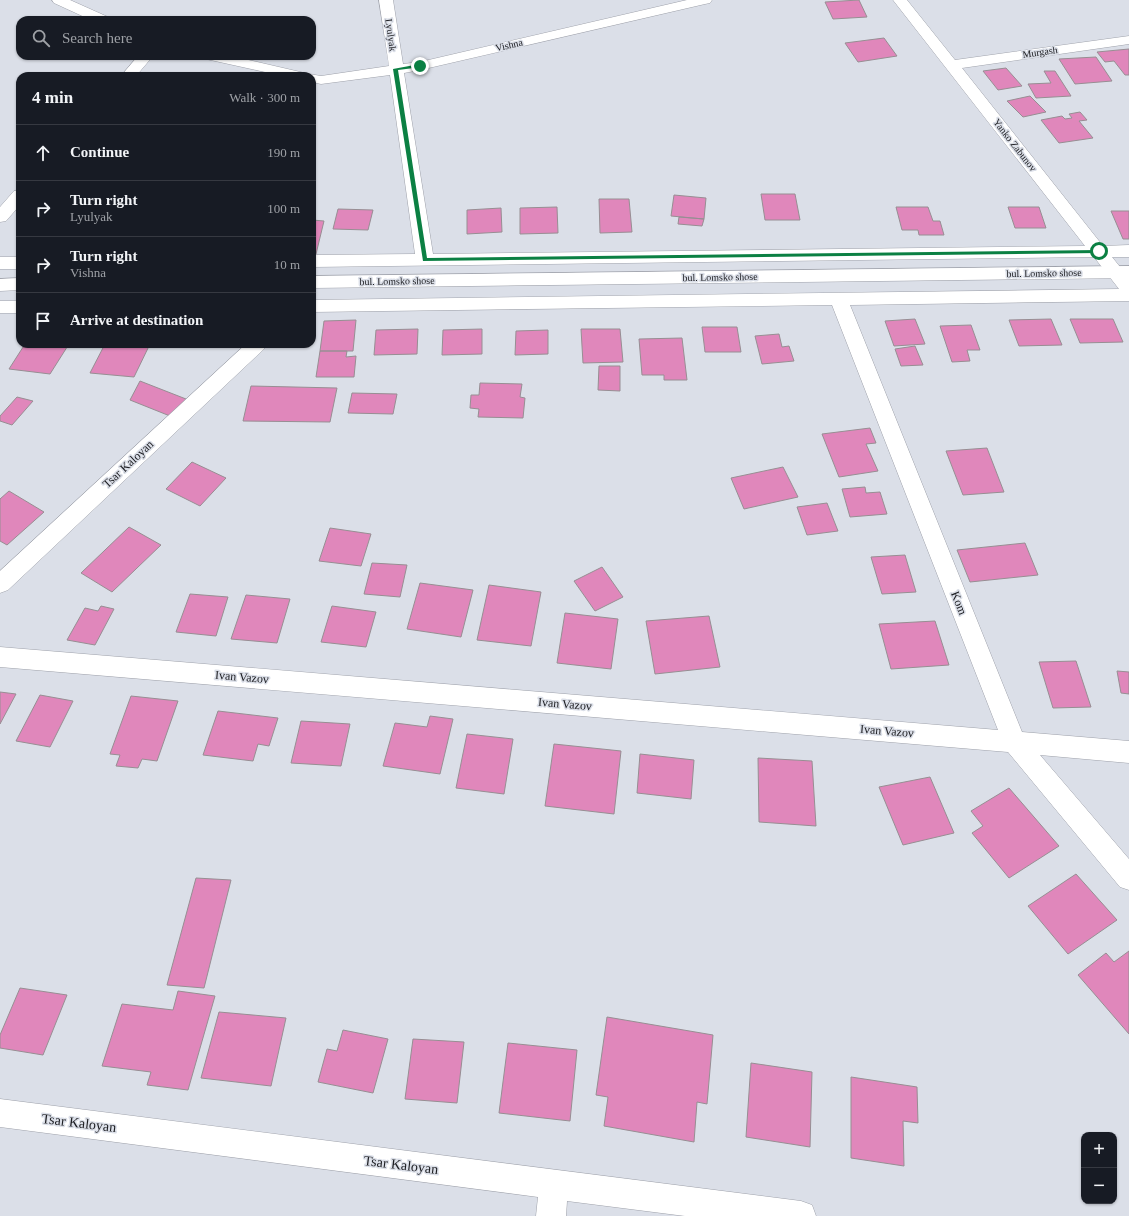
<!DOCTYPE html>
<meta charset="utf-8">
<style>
body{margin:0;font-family:Georgia,serif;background:#242831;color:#f1f3f6}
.controls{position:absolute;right:12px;bottom:12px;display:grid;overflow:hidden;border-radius:8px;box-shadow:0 1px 3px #0004}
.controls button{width:36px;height:36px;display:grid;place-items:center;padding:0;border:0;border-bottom:1px solid #363941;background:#171b24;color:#f1f3f6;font:20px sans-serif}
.stop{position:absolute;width:12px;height:12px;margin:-9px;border:3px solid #0b8043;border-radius:50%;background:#fff}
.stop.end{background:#0b8043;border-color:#fff;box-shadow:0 1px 4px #0008}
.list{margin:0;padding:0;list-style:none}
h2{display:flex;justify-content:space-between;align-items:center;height:52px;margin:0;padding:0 16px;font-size:17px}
h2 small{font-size:13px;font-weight:400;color:#9ea1a6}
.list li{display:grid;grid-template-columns:26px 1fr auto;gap:12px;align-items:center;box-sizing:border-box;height:56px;padding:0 16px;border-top:1px solid #363941}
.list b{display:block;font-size:15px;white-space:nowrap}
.list p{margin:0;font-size:13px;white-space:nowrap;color:#9ea1a6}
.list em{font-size:13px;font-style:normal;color:#9ea1a6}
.icon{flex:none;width:22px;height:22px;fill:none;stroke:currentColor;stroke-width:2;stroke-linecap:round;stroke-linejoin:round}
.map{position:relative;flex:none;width:1129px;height:1216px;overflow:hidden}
.search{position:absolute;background:#171b24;box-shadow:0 1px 3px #0004;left:16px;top:16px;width:300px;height:44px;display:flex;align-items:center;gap:10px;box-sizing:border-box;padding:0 14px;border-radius:12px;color:#9ea1a6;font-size:15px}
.panel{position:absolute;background:#171b24;box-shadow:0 1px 3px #0004;left:16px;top:72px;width:300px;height:276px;border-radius:12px}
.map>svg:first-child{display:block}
</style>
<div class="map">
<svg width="1129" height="1216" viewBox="0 0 1129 1216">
<rect width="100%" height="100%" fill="#dbdfe8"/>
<path fill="#e087bb" stroke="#978e93" d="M859,0l8,17 -34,2 -8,-17z
M884,38l13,18 -39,6 -13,-19z
M1129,49v26h-4l-11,-14 -9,1 -8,-10z
M1096,57l16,24 -37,3 -16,-25z
M1006,68l16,18 -24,4 -15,-19z
M1044,71h11l16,25 -35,2 -8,-14 23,-1z
M1030,96l16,16 -23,5 -16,-16z
M1080,112l7,8 -8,1 14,17 -34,5 -18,-23 21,-4 3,3 7,-1 -3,-4z
M761,194h34l5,26h-35z
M674,195l32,3 -2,21 -33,-3z
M599,199h30l3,33 -32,1z
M557,207l1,26 -38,1v-26z
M896,207h32l5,14h7l4,14h-25l-1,-5h-16z
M1008,207h31l7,21h-31z
M501,208l1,24 -35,2v-24z
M338,209l35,1 -5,20 -35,-1z
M1111,211h18v28h-6z
M679,217l25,2 -2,7 -24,-2z
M312,220l12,1 -8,33h-4z
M915,319l10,25 -31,2 -9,-25z
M1051,319l11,26 -43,1 -10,-26z
M1070,319h43l10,23 -43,1z
M356,320l-3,31h-33l4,-30z
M971,325l9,25h-13l3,11 -18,1 -12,-36z
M702,327h35l4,25h-36z
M418,329l-1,25 -43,1 2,-25z
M482,329v25l-40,1 1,-25z
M581,329h39l3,33 -40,1z
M548,330v24l-33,1 1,-24z
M779,334l3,13 7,-1 5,15 -32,3 -7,-28z
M682,338l5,42h-23v-5h-22l-3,-36z
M25,344h44l-19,30 -41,-5z
M105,344h45l-16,33 -44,-4z
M915,346l8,19 -22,1 -6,-17z
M320,351h27l-1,6 10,-1 -2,21h-38z
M599,366h21v25l-22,-1z
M140,381l46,18 -16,17 -40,-16z
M480,383l42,1 -2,13 5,1 -2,20 -45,-1 1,-8 -9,-1 1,-13h8z
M251,386l86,2 -7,34 -87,-1z
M352,393l45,1 -4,20 -45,-1z
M17,397l16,4 -21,24 -12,-4v-5z
M870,428l6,15 -10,1 12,27 -39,6 -17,-43z
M987,448l17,44 -41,3 -17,-44z
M192,462l34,16 -26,28 -34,-17z
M783,467l15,30 -54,12 -13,-31z
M865,487l1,6 14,-1 7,22 -37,3 -8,-28z
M9,491l35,21 -37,33 -7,-4v-42z
M827,503l11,28 -31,4 -10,-28z
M129,527l32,18 -49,47 -31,-19z
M330,528l41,6 -10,32 -42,-5z
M1025,543l13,32 -68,7 -13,-32z
M905,555l11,37 -34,2 -11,-37z
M372,563l35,2 -7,32 -36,-3z
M602,567l21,30 -28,14 -21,-30z
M420,583l53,7 -12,47 -54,-8z
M489,585l52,7 -10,54 -54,-6z
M190,594l38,3 -12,39 -40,-4z
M246,595l44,4 -13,44 -46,-4z
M101,606l13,3 -19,36 -28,-5 18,-32 13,3z
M332,606l44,6 -10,35 -45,-5z
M565,613l53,6 -7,50 -54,-6z
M709,616l11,51 -65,7 -9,-53z
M935,621l14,44 -58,4 -12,-45z
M1076,661l15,46 -38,1 -14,-46z
M1117,671l12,1v22l-8,-1z
M0,692l16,2 -16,30z
M40,695l33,6 -23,46 -34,-6z
M131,696l47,5 -21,60 -15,-2 -4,9 -22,-2 4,-11 -10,-1z
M218,711l60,7 -9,28 -11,-2 -5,17 -50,-6z
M430,716l23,3 -13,55 -57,-8 12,-43 32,4z
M301,721l49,3 -9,42 -50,-3z
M467,734l46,5 -9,55 -48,-6z
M554,744l67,7 -7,63 -69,-8z
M640,754l54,6 -3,39 -54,-6z
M758,758l54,3 4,65 -57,-4z
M930,777l24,56 -51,12 -24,-58z
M1009,788l50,58 -50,32 -37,-45 11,-7 -12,-15z
M1076,874l41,46 -49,34 -40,-48z
M196,878l35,2 -27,108 -37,-3z
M1129,951v83l-51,-59 28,-22 8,9z
M20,988l47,7 -24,60 -43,-7v-13z
M178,991l37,5 -27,94 -41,-5 4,-13 -49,-6 20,-62 51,6z
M219,1012l67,6 -15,68 -70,-8z
M607,1017l106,18 -6,69 -10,-2 -3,40 -90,-16 4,-29 -12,-2z
M343,1030l45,9 -15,54 -55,-11 9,-33 10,2z
M413,1039l51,3 -7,61 -52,-4z
M508,1043l69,7 -7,71 -71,-8z
M751,1063l61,9 -2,75 -64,-10z
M851,1077l66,10 1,36 -15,-2 1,45 -53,-8z"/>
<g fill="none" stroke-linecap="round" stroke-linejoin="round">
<g stroke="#9ea1aa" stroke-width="1">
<path id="minor" d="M52,0h18l38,17 2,3h-19l-37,-17z
M379,0h14l10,64 17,-2 267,-62h25l-2,3 -5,1 -285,66 -16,3 29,181 652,-8 -192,-246h14l48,60 174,-24v8l-167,24 141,178 26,-1v12h-17l17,21v23l-279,4 172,427 107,9v22l-89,-8 89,104v31l-9,-3 -112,-135 -1008,-85v-20l998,83 -166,-425 -520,7v-12l807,-11 -25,-32 -782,10v-12l103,-1 -25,-179 -69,9 -9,-2v-6h-29l-77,-17 -2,-3h27l78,18 12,2 68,-10z
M138,56h15l-17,20h-15z
M20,190v15l-14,16 -6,1v-15l14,-16z
M0,257h20v12h-20z
M0,301h20v12h-20z
M246,344h20l-2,5 -256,241 -8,3v-22z
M0,1099l801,102 11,4 4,11h-131l-118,-15 -1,15h-30l2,-19 -538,-70z"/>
</g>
<g stroke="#9ea1aa" stroke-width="1">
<path id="major" d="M1129,266v12l-817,10v-12z
M20,278v12l-20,1v-12z"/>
</g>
<use href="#minor" fill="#fff" fill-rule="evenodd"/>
<use href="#major" fill="#fff" fill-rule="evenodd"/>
</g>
<path fill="#0b8043" d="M420,64l2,3 -24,3 29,188 672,-8 3,1 -3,2 -676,8 -30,-192z"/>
<g text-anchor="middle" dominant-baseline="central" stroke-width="3" stroke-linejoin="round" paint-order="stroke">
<g font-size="10" fill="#1b1c20" stroke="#dbdfe8">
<text transform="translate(391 35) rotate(82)">Lyulyak</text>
<text transform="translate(509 45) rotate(-13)">Vishna</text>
<text transform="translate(1040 52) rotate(-8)">Murgash</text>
<text transform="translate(1015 145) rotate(52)">Yanko Zabunov</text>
<text transform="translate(1044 273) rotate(-1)">bul. Lomsko shose</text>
<text transform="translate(720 277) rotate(-1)">bul. Lomsko shose</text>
<text transform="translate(397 281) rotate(-1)">bul. Lomsko shose</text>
</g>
<g font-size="12" fill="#1b1c20" stroke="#dbdfe8">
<text transform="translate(128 464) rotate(-43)">Tsar Kaloyan</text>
<text transform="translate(959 603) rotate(68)">Kom</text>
<text transform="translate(242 677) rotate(5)">Ivan Vazov</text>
<text transform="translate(565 704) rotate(5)">Ivan Vazov</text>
<text transform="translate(887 731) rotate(5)">Ivan Vazov</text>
</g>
<g font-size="14" fill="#1b1c20" stroke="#dbdfe8">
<text transform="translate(79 1123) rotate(7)">Tsar Kaloyan</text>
<text transform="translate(401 1165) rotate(7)">Tsar Kaloyan</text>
</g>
</g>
</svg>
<div class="controls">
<button>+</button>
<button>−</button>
</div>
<div class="stop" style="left:1099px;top:251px"></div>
<div class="stop end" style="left:420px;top:66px"></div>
<div class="search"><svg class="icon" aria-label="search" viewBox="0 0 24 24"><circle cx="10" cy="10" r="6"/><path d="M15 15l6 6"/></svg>Search here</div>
<section class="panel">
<h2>4 min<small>Walk · 300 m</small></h2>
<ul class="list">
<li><svg class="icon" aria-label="ahead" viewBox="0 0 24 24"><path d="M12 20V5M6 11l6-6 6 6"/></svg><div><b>Continue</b></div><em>190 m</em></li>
<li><svg class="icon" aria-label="right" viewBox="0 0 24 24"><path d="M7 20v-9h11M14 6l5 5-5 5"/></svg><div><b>Turn right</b><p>Lyulyak</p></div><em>100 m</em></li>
<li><svg class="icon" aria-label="right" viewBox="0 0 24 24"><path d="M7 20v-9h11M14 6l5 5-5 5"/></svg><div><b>Turn right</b><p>Vishna</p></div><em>10 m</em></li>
<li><svg class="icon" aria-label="arrive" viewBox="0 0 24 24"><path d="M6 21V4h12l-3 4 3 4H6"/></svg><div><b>Arrive at destination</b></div></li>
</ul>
</section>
</div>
